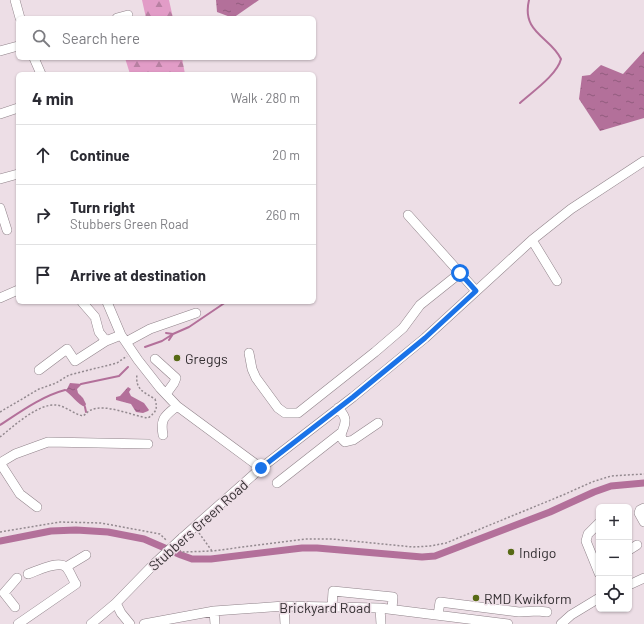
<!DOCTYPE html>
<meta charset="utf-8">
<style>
body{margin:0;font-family:Barlow,sans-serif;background:#f2f2f3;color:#2b2b33}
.controls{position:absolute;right:12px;bottom:12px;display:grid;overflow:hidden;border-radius:6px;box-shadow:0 1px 3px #0004}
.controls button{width:36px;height:36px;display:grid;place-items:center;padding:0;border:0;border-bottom:1px solid #e1e1e2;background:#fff;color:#2b2b33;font:20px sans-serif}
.stop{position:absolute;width:12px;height:12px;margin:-9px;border:3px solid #1a73e8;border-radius:50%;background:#fff}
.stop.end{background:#1a73e8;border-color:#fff;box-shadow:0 1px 4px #0008}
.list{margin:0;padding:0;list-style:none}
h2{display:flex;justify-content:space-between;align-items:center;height:52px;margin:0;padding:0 16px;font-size:17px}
h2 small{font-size:13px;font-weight:400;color:#7c7c81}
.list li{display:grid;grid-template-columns:26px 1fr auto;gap:12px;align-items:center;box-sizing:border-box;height:60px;padding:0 16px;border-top:1px solid #e1e1e2}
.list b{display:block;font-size:15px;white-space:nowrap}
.list p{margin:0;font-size:13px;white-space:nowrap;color:#7c7c81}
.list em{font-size:13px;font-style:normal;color:#7c7c81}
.icon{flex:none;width:22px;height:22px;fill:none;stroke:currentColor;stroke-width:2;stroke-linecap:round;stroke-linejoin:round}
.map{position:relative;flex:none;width:644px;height:624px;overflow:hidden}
.search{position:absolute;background:#fff;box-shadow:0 1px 3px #0004;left:16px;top:16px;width:300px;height:44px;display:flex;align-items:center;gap:10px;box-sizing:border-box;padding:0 14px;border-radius:6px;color:#7c7c81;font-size:15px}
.panel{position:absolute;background:#fff;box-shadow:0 1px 3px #0004;left:16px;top:72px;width:300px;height:232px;border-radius:6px}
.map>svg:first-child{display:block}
</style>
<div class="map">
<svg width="644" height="624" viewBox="0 0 644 624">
<defs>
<pattern id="forest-firs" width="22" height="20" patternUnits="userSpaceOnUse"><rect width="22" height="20" fill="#e29cc7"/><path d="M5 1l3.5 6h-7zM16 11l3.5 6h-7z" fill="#b880a2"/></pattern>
<pattern id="water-ripples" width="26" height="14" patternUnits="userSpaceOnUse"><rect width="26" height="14" fill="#b3709a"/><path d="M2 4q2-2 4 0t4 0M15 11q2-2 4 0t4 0" fill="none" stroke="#925c7e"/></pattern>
</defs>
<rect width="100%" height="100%" fill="#eddee6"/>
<path fill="url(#forest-firs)" d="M142,0h27l4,18h-27z
M125,58h57l3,16h-55z"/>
<path fill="url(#water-ripples)" d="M216,0h43l-26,18 -16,-6z
M644,51v67l-44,13 -21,-32 3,-23 8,-1 11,-10 22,9z
M70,383l12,1 -5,5 1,4 5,5 3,6 -1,3c-7,-2 -14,-13 -21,-17l3,-1z
M128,387l3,2 -2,3 2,4 13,7 5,7 -1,1 -5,2 -7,-1 -5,-8 -15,-4v-3l4,-1z"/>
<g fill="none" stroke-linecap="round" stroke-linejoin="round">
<path stroke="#b3709a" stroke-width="2" d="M520,103c12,-11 37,-28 41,-44 -10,-22 -40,-26 -32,-59
M166,333l7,1 -4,6
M145,347l17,-6 11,-7 16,-7 37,-25
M81,384l38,-8 9,-9
M85,407l1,5
M0,425c20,-13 42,-29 65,-35"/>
<path stroke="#b3709a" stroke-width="7" d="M0,541l51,-10 25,-1 32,2 36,7 37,16 11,4h19l91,-11h15l105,9 13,-1 115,-44 44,-20 17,-6 33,-3"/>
<g stroke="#90838a" stroke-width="10">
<path id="minor" d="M15,0l5,18
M117,18l11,-3
M0,51l18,-5
M34,58l7,16
M0,114l18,-6
M0,179l18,-5
M0,208l7,22
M408,215l68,76
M532,240l25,41
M0,298l18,-8
M82,302l13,15 4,15 7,9
M107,302l14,33 17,25 22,28 17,18 84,62
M126,342l24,-13 46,-16
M249,353l3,16 4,9 22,30 7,5h13l77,-61 28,-24 17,-23 40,-32
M155,359l21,19 -2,5 -8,11
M39,370l28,-21 8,12 31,-20 15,-6
M338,408c3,4 7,7 7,12 1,9 -9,15 0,22l8,-2 25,-17
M163,435c-3,-17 2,-19 14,-29
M0,463l15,-9 33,-12 100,2
M0,463l20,31 17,13
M277,483l65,-51
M644,508l-4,2 -1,3 5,9
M599,523l-11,11 -2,7 13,32
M182,538l79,-70 92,-71 72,-59 107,-98 39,-31 73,-48
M629,550l8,-5
M66,567l20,-12
M629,585l15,-7
M116,603l5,10 9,11
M284,606l1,18
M15,607l-11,-14 13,-15
M332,607l1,-16 60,6 -1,12
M380,608l1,16
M214,611l1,13
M438,615l2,-13 79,10 19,-1 9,1
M18,624l58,-40c-3,-4 -6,-13 -10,-17 -8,-7 -29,4 -38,7
M91,624l25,-21 38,-39
M144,624l70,-13 70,-5 96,2 128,16
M561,624l10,-9 28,-17"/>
</g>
<path stroke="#93898f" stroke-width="1.5" stroke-dasharray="2 2" stroke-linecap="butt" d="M0,412l39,-23 17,-6 13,-8 48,-12 10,-7
M0,437c14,-11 38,-34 57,-32 10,2 17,9 26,11 3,-2 5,-5 8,-6 14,-7 42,6 57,8 8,-6 10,-9 7,-19 -11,-7 -20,-9 -18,-25
M0,532l60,-10 41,1 59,11 7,7
M199,533l13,18
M179,550l4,2 29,-1 93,-12h27l81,8 17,-1 16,-3 117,-48 29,-13 19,-6 33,-2"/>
<use href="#minor" stroke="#fff" stroke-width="9"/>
<g stroke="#90838a" stroke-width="10" stroke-linecap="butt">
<path id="minor-bridge" d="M154,564l28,-26"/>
</g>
<use href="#minor-bridge" stroke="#fff" stroke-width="9"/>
</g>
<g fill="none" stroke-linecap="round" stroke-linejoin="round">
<path stroke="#1a73e8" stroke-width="5" d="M261,468l92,-71 72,-59 51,-47 -16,-18"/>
</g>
<g fill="#576914" stroke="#eddee6" stroke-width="1.5">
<circle cx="177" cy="358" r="4"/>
<circle cx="511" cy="552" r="4"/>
<circle cx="476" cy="598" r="4"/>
</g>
<g text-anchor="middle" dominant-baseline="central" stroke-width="3" stroke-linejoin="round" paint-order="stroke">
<g font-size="14" fill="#353033" stroke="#eddee6" text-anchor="start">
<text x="185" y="358">Greggs</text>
<text x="519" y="552">Indigo</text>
<text x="484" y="598">RMD Kwikform</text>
</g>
<g font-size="14" fill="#353033" stroke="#eddee6">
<text transform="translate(198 525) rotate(-42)">Stubbers Green Road</text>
<text x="325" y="607">Brickyard Road</text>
</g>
</g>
</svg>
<div class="controls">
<button>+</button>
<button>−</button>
<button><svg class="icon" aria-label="locate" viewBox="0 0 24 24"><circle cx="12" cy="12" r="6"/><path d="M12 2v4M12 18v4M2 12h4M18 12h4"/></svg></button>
</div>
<div class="stop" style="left:460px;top:273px"></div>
<div class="stop end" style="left:261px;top:468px"></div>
<div class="search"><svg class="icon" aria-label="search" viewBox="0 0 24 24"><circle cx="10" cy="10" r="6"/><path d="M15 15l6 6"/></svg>Search here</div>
<section class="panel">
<h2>4 min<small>Walk · 280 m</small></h2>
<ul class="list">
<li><svg class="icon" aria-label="ahead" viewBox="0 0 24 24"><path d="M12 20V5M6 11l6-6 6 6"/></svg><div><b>Continue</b></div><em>20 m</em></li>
<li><svg class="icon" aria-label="right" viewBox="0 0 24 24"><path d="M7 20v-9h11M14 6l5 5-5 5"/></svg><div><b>Turn right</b><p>Stubbers Green Road</p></div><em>260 m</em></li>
<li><svg class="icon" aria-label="arrive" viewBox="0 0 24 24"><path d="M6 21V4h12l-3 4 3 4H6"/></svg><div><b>Arrive at destination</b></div></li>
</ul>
</section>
</div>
